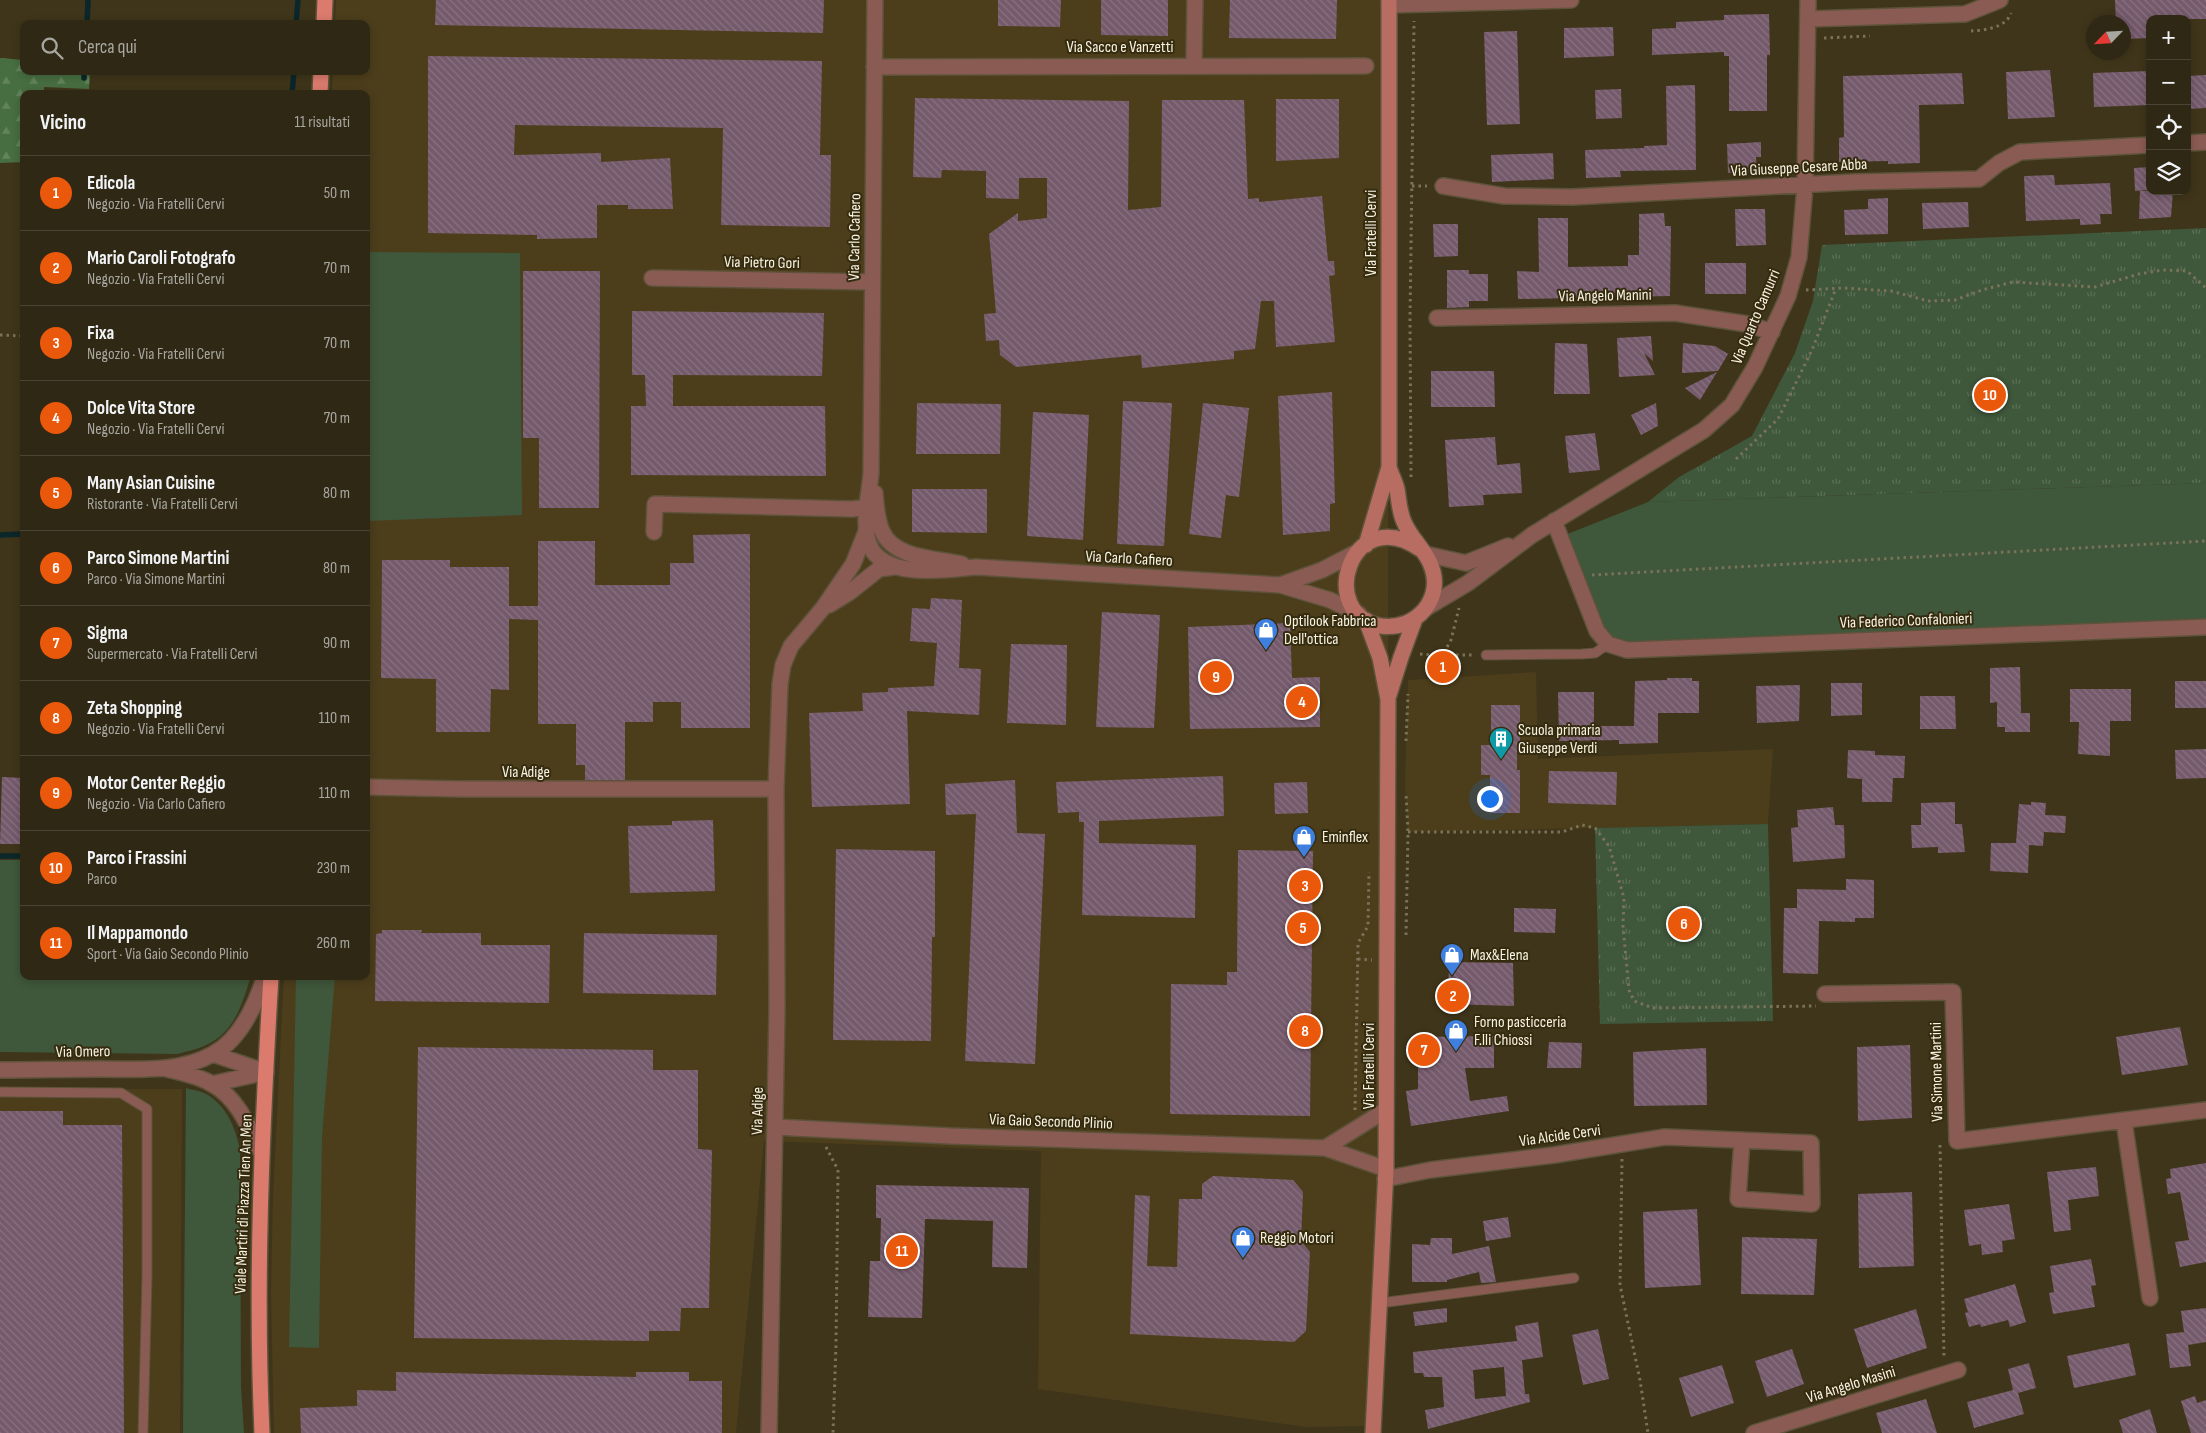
<!DOCTYPE html>
<html lang="it">
<meta charset="utf-8">
<style>
body{margin:0;font-family:"Sofia Sans Condensed",sans-serif;background:#3b3422;color:#f1f3f6}
.controls{position:absolute;right:15px;top:15px;display:grid;overflow:hidden;border-radius:10px;box-shadow:0 2px 8px #0003}
.controls button{width:45px;height:45px;display:grid;place-items:center;padding:0;border:0;border-bottom:1px solid #4a4434;background:#2f2814;color:#f1f3f6;font:25px sans-serif}
.compass{position:absolute;left:2086px;top:15px;width:45px;height:45px;border-radius:50%;background:#2f2814;box-shadow:0 2px 8px #0003;rotate:245deg}
.you{position:absolute;left:1489px;top:798px;width:18px;height:18px;margin:-12px;border:4px solid #fff;border-radius:50%;background:#1a73e8;box-shadow:0 0 0 8px #1a73e833}
.badge{display:grid;place-items:center;width:32px;height:32px;border-radius:50%;background:#ea580c;color:#fff;font-size:16px;font-weight:700}
.pin{position:absolute;translate:-50% -50%;border:2px solid #fff;box-shadow:0 1px 5px #0006}
.list{margin:0;padding:0;list-style:none}
h2{display:flex;justify-content:space-between;align-items:center;height:65px;margin:0;padding:0 20px;font-size:21px}
h2 small{font-size:16px;font-weight:400;color:#a7a6a0}
.list li{display:grid;grid-template-columns:32px 1fr auto;gap:15px;align-items:center;box-sizing:border-box;height:75px;padding:0 20px;border-top:1px solid #4a4434}
.list b{display:block;font-size:19px;white-space:nowrap}
.list p{margin:0;font-size:16px;white-space:nowrap;color:#a7a6a0}
.list em{font-size:16px;font-style:normal;color:#a7a6a0}
.icon{flex:none;width:28px;height:28px;fill:none;stroke:currentColor;stroke-width:2;stroke-linecap:round;stroke-linejoin:round}
.map{position:relative;flex:none;width:2206px;height:1433px;overflow:hidden}
.search{position:absolute;background:#2f2814;box-shadow:0 2px 8px #0003;left:20px;top:20px;width:350px;height:55px;display:flex;align-items:center;gap:12px;box-sizing:border-box;padding:0 18px;border-radius:10px;color:#a7a6a0;font-size:19px}
.panel{position:absolute;background:#2f2814;box-shadow:0 2px 8px #0003;left:20px;top:90px;width:350px;height:890px;border-radius:10px}
.map>svg:first-child{display:block}
</style>
<div class="map">
<svg width="2206" height="1433" viewBox="0 0 2206 1433">
<defs>
<pattern id="forest-firs" width="22" height="20" patternUnits="userSpaceOnUse" patternTransform="scale(1.25)"><rect width="22" height="20" fill="#476e41"/><path d="M5 1l3.5 6h-7zM16 11l3.5 6h-7z" fill="#62835c"/></pattern>
<pattern id="park-tufts" width="24" height="20" patternUnits="userSpaceOnUse" patternTransform="scale(1.25)"><rect width="24" height="20" fill="#3f573b"/><path d="M3 7l-1-3M5 7V3M7 7l1-3M15 17l-1-3M17 17v-4M19 17l1-3" fill="none" stroke="#5c7057"/></pattern>
<pattern id="building-back-hatch" width="6" height="6" patternUnits="userSpaceOnUse" patternTransform="scale(1.25)"><rect width="6" height="6" fill="#755a6c"/><path d="M-1 5l2 2M0 0l6 6M5-1l2 2" fill="none" stroke="#897281"/></pattern>
</defs>
<rect width="100%" height="100%" fill="#3f351a"/>
<path fill="#4c3e1b" d="M336,0h1053l-1,699 -14,727 -68,1 -268,-38 3,-238 -277,-10 -28,292h-462l-3,-140 2,-96 11,-221h82v-882h-34l1,-23h33v-47h-31z
M1536,672l2,87 235,-10 -5,75 -360,8 -3,-50 3,-102z
M0,1089h182l-2,344h-180z"/>
<path fill="#3f573b" d="M366,252l154,1 2,262 -156,6z
M2206,483v144l-598,17 -48,-107 88,-35z
M0,860h24v116h227c-9,28 -16,57 -47,70 -8,4 -18,5 -26,8l-178,-2z
M296,976h39l-13,161 -3,211 -30,-1z
M186,1088c6,2 16,3 22,7 20,13 27,33 32,54l1,238 3,46h-61z"/>
<path fill="url(#forest-firs)" d="M0,58l24,2v11h66l-1,18 -45,-2v7h-20v68l-24,1z"/>
<path fill="url(#park-tufts)" d="M2206,228v255l-558,19 31,-25 73,-41 43,-83 18,-52 9,-56z
M1768,824l5,197 -173,3 -5,-196z"/>
<g fill="none" stroke-linecap="round" stroke-linejoin="round">
<path stroke="#0c2729" stroke-width="5.5" d="M87,24l1,-24
M296,24l2,-24
M84,78v-7
M292,94l2,-23
M0,535l24,-1
M0,856h24"/>
</g>
<path fill="url(#building-back-hatch)" fill-rule="evenodd" d="M436,0h388l-1,33 -388,-8z
M998,0h63l-1,27 -62,-1z
M1101,0h67v36l-67,-1z
M1230,0h107l-1,39 -107,-1z
M2115,0h91v19h-56v19l-26,1v-17h-8z
M1769,14l1,41h-3v56h-38v-55h-5v-4l-72,3v-26l24,-1v-6l48,-2v-5z
M1613,27l1,29 -50,2v-30z
M1517,31l3,93 -33,1 -3,-93z
M428,56l394,5 -2,94h11l-1,72 -109,-2 2,-97 -208,-3 -1,30 87,-2v9l69,-4 3,51h-45v-4h-31v33l-60,1v-4l-109,-2z
M2050,70l5,47 -47,2 -2,-47z
M2150,71v34l-56,2 -1,-34z
M1962,73l2,31 -45,1 1,58 -32,1v-3l-49,1v-24l5,-1 -1,-61z
M2206,75v33l-19,1v-33z
M1695,85l1,85 -76,1 1,6 -35,1 -1,-28 59,-2v-2l23,-1 -1,-59z
M1621,89l1,29 -26,1 -1,-29z
M915,98l214,3 -1,109 33,-3 1,-107h82l4,99 11,-1v4l63,-6 6,65h6l1,14 -6,1 6,66 -59,5 -2,-46h-13l-6,48 -21,2v8l-92,9 -1,-13 -125,12 -16,-12 -1,-15 -13,1 -2,-27 12,-1 -7,-79 29,-21v8l29,-3v-40h-28v21l-33,-1v-27l-44,-1 -1,8 -28,-1z
M1276,99h63v59l-63,3z
M1761,142v15h-5l1,15 -29,1 -1,-29z
M1553,153l1,26 -62,3 -1,-27z
M2150,167v23l-15,1 -1,-23z
M2054,175l1,10 55,-2 2,31h-12l1,10 -21,1v-6l-54,2 -2,-45z
M2140,191h33l-2,26 -32,2z
M1888,198v36l-43,1 -1,-25 24,-1v-10z
M1968,202l1,25 -46,2 -1,-26z
M1735,209h30l1,36 -30,1z
M1664,213l1,13h6l-1,70 -152,3 -1,-28 22,1 -1,-54h30v49l60,-1v-11h11v-41z
M1433,224h25v32l-24,1z
M1705,263h41v31h-41z
M1447,270h22v4h19v27h-19v6l-22,1z
M523,271h77l-1,237h-60v-70h-16z
M632,311l192,2 -2,63 -149,-1v31h152l1,70 -195,-1v-69h15l-1,-31h-13z
M1651,336l2,25 -9,-8 11,22 -36,2 -2,-39z
M1555,343l32,1 3,50h-36z
M1683,343l32,3 13,8 -10,17 -36,2z
M1431,371h63l1,36h-64z
M1717,372l-17,28 -15,-12z
M1332,392l3,111 -5,1v27l-47,4 -5,-139z
M1123,401l49,2 -8,143 -47,-2z
M917,403l84,1 -1,50h-84z
M1203,403l46,5 -10,89 -13,-2 -5,43 -32,-4z
M1656,403l2,23 -17,9 -10,-20z
M1033,412l56,3 -6,125 -56,-4z
M1595,433l5,37 -31,3 -4,-37z
M1495,437l2,28 23,-2 2,30 -39,2 1,10 -35,2 -4,-67z
M912,489h75v44l-75,-1z
M750,534v194h-69v-26h-28v20h-28v58h-40v-15h-9v-41h-38v-104l-29,-1v71l-18,-1 -1,43h-54v-53l-55,-1 1,-118h68v7h59v39h29v-65h57v44h75v-22h24l-1,-28z
M931,598l31,2 -3,68 22,1 -2,46 -72,-4 3,93 -98,3 -3,-94 54,-2 -1,-18 26,-1v-4l46,-2 3,-43 -27,-2 2,-33 18,1z
M1102,612l58,3 -6,113 -58,-1z
M1290,623l2,55 28,-1v50l-130,2 -2,-102z
M1011,644l56,1 -1,80 -59,-2z
M2020,667l1,46h9v19h-25v-5h-8v-25l-7,1v-35z
M1667,678h25v3h7v32h-41v30l-39,1v-4l-60,1 -1,-49h36v34h40l1,-45 32,-1z
M2175,681h31v27h-31z
M1831,683h31v32l-31,1z
M1800,685l-1,36 -42,2 -1,-37z
M2070,689h61v32h-21v35l-32,-2 1,-32h-9z
M1920,696h35l1,33h-36z
M1491,705h29v42h-3v23h3v43h-30v-38h-9v-30h10z
M2206,749v29l-30,1 -1,-29z
M1848,750l27,1v4l30,1 -1,22h-11l-1,24h-30v-23l-15,-1z
M1549,771l68,1 -1,33 -68,-2z
M1223,776l1,40 -125,5v22l97,2 -1,73 -113,-3 2,-93h-5v-10l-21,1 -2,-31z
M2,777l22,1v66h-24z
M1015,780l2,53 28,1 -10,230 -70,-3 11,-247 -30,1 -1,-31z
M1307,782l1,31 -33,1 -1,-31z
M1955,802v22h7l3,28 -27,1v-6l-26,1 -1,-23h10v-22z
M2031,802l15,1 -1,12 21,1 -1,17 -21,-1 -1,14 -14,-1 -1,28 -38,-2 1,-28h25l3,-39 12,1z
M1833,807l2,18h9l1,33 -52,4 -2,-34 7,-1 -1,-17z
M713,820l2,71 -85,2 -2,-67 44,-1v-4z
M836,849l99,2v86h-3l-1,104 -98,-1z
M1238,850l75,1 -3,265 -140,-2 1,-130 56,1v-13h10z
M1846,879l28,1v38h-19v4l-36,-1 -1,53 -35,-1 1,-65h13v-19l49,1z
M1514,908l42,1 -1,24 -41,-1z
M382,930h40l-1,3h60v12h69l-1,58 -174,-2 1,-67 6,-1z
M584,933l133,2 -1,60 -133,-2z
M1449,962l64,1 1,43 -66,-2z
M2180,1027l8,38 -66,10 -6,-38z
M1494,1036v32h-29l5,33 37,-5 2,15 -98,15 -5,-35 12,-2v-52z
M1549,1042l33,1 -1,25h-34z
M1910,1045l2,73 -54,3 -1,-74z
M418,1047l235,3v20h45v79l14,1 -3,158h-28l-1,23h-31v10l-235,-3z
M1706,1048l1,57 -73,1 -1,-54z
M0,1111h63v14h59l2,308h-124z
M2206,1163v99l-26,5 -5,-25 14,-2 -9,-48 -12,2 -2,-15 5,-1 -1,-9z
M2096,1167l3,29 -31,4 3,30 -17,2 -7,-60z
M1213,1176l80,4 10,12 -2,49 9,11 -4,79 -12,11 -164,-8 5,-139 15,1 -3,70 30,1 2,-68h23v-15z
M876,1185l153,3 -2,80 -35,-1 1,-46 -68,-2 -3,99 -54,-1 2,-56h10l1,-43h-5z
M1912,1192l2,74 -55,2 -1,-74z
M2009,1204l6,35 -13,2 1,11 -21,3 -1,-11 -12,2 -5,-36z
M1697,1209l4,76 -56,3 -2,-76z
M1508,1217l3,20 -25,4 -3,-20z
M1742,1237l75,2 -3,56 -73,-1z
M1431,1238h21v16l37,-8 7,36 -15,1 -2,-11 -32,8v2h-35v-38l18,1z
M2091,1259l5,26 -5,1 4,21 -42,7 -4,-21 5,-1 -4,-26z
M2015,1284l11,38 -16,5 -2,-7 -27,7 -1,-3 -11,3 -4,-14 3,-1 -4,-13z
M1447,1308v14l-32,4 -2,-14z
M2206,1308v34l-18,3 3,21 -21,2 -4,-34 18,-2 -3,-21z
M1916,1309l11,39 -60,20 -13,-39z
M1538,1322l5,35 -21,3 3,34h4l1,8 -102,27 -3,-19 19,-3 -2,-30h-18l-1,-4h-9l-1,-21 104,-11 -2,-15zM1504,1367l2,29 -31,3 -2,-29z
M1598,1329l11,50 -26,6 -11,-50z
M2129,1343l7,32 -62,13 -7,-32z
M1792,1349l12,35 -37,13 -12,-36z
M2029,1363l7,25 -18,5 6,21 -50,14 -7,-26 46,-12 -5,-21z
M1722,1365l12,38 -43,14 -12,-39z
M396,1372l240,5v-5h53v9h33v52h-421l-1,-25 57,-2v-16l39,1z
M2195,1396l2,7 9,-3v33h-15l-10,-32z
M1926,1399l11,34h-55l-6,-20z
M2150,1409l7,24h-34l-4,-13z"/>
<g fill="none" stroke-linecap="round" stroke-linejoin="round">
<g stroke="#5d533a" stroke-width="11">
<path id="lane" d="M1486,655l96,-1 13,-1 13,-9
M0,1092l121,1 26,16v168l-4,156
M1380,1303l194,-25"/>
</g>
<g stroke="#5d533a" stroke-width="18">
<path id="street" d="M875,0l-4,474c-2,21 -9,49 -2,70 14,36 76,26 107,23l304,18 50,15 29,14
M1389,5l182,-5
M1808,19l157,-5 35,-14
M1194,64l1,-64
M874,67l492,-1
M2187,143l19,-1
M1443,186l61,10 68,1 283,-15 124,-3 20,-16 21,-11 130,-7
M652,278l220,4
M1437,318l238,-5 72,11 25,8
M875,493c1,12 2,27 7,38 12,28 54,27 80,33
M1554,521l43,110 11,13 19,6 579,-23
M654,532l1,-28 197,5 15,-2
M1425,554l41,9 42,-17
M1280,585l42,-15 35,-18
M829,605l21,-13 29,-23 15,-2
M1426,608l42,-25 64,-48 172,-105 28,-25 23,-38 33,-71 11,-39 6,-71 3,-186
M366,787l94,2h316
M1825,994l128,-2 4,149 249,-31
M213,1054l53,18
M167,1069c15,4 32,7 45,15 26,14 38,45 50,70
M0,1070c33,0 66,-1 100,-1 37,0 79,4 113,-15 27,-14 43,-50 52,-78
M212,1084l54,-12
M2124,1121l26,177
M775,1127l175,9 375,12 61,21
M1325,1148l61,-38
M1385,1179l45,-9 124,-15 111,-18 146,6 1,61 -74,-5 4,-59
M769,1433l8,-424 -1,-220 4,-105 3,-19 8,-19 32,-38 30,-44 14,-35
M1754,1433l204,-63"/>
</g>
<g stroke="#5d533a" stroke-width="18">
<path id="secondary" d="M1389,467c2,7 6,14 8,22 2,11 2,22 7,33 6,15 20,27 26,41 16,35 -14,68 -49,63 -65,-11 -31,-125 39,-77
M1366,545l23,-78v-467
M1366,620l14,38 8,41 -2,470 -13,264
M1389,695l12,-38 14,-38"/>
</g>
<g stroke="#5d533a" stroke-width="18">
<path id="primary" d="M324,24l1,-24
M320,94l1,-23
M262,1433c-7,-152 0,-305 9,-457"/>
</g>
<path stroke="#7b725a" stroke-width="3" stroke-dasharray="2.5 4" stroke-linecap="butt" d="M1971,31c14,-1 35,-3 40,-18
M1824,38l46,-2
M1412,186h15
M1806,290l37,-2 48,3 37,10 27,-1 27,-10 31,-8 82,5 44,-13 24,-4 24,1 19,17
M0,335l24,1
M1736,459l42,-40 34,-69 24,-62
M1411,477l-1,-157 4,-299
M1592,575l614,-34
M1444,651l8,4h21
M1420,654l22,2 9,-16 8,-32
M1406,741l2,-47
M1408,832h154l20,-7 13,3 14,18 15,52 -1,28 6,64 5,11 19,7 163,-2
M1406,935l2,-103 -2,-38
M1358,959l14,1
M1355,1110l3,-167 10,-17 1,-54
M1940,1145l4,214
M826,1147l12,23 -2,174 -3,89
M1622,1159l-2,126 20,95 8,53"/>
<use href="#lane" stroke="#8a5b53" stroke-width="9"/>
<use href="#street" stroke="#8a5b53" stroke-width="15"/>
<use href="#secondary" stroke="#b86d62" stroke-width="15"/>
<use href="#primary" stroke="#db7b6e" stroke-width="15"/>
</g>
<defs>
<g id="shop-pin" transform="scale(1.25)"><path d="M0 17L-7.5 6A9.5 9.5 0 1 1 7.5 6Z" fill="#3f7fe0" stroke="#352b0f"/><path d="M-5-2.5h2.3a2.7 3.5 0 0 1 5.4 0H5L5.5 6h-11ZM-1.5-2.5h3a1.5 2.3 0 0 0-3 0Z" fill="#fff"/></g>
<g id="building-pin" transform="scale(1.25)"><path d="M0 17L-7.5 6A9.5 9.5 0 1 1 7.5 6Z" fill="#0f9aa8" stroke="#352b0f"/><path d="M-4-6H4V6H1V3H-1V6H-4ZM-2.5-4.3h1.7v1.8h-1.7ZM.8-4.3h1.7v1.8H.8ZM-2.5-1h1.7V.8h-1.7ZM.8-1h1.7V.8H.8Z" fill="#fff"/></g>
</defs>
<g fill-rule="evenodd">
<use href="#shop-pin" x="1266" y="630"/>
<use href="#building-pin" x="1501" y="739"/>
<use href="#shop-pin" x="1304" y="837"/>
<use href="#shop-pin" x="1452" y="955"/>
<use href="#shop-pin" x="1456" y="1031"/>
<use href="#shop-pin" x="1243" y="1238"/>
</g>
<g text-anchor="middle" dominant-baseline="central" stroke-width="4" stroke-linejoin="round" paint-order="stroke">
<g font-size="16" fill="#f9f3e2" stroke="#352b0f">
<text x="1120" y="47">Via Sacco e Vanzetti</text>
<text transform="translate(1799 168) rotate(-3)">Via Giuseppe Cesare Abba</text>
<text transform="translate(1371 233) rotate(-90)">Via Fratelli Cervi</text>
<text transform="translate(855 237) rotate(-89)">Via Carlo Cafiero</text>
<text transform="translate(762 263) rotate(1)">Via Pietro Gori</text>
<text transform="translate(1605 296) rotate(-1)">Via Angelo Manini</text>
<text transform="translate(1756 317) rotate(-67)">Via Quarto Camurri</text>
<text transform="translate(1129 559) rotate(3)">Via Carlo Cafiero</text>
<text transform="translate(1906 621) rotate(-2)">Via Federico Confalonieri</text>
<text x="526" y="772">Via Adige</text>
<text transform="translate(83 1052) rotate(-1)">Via Omero</text>
<text transform="translate(1369 1066) rotate(-90)">Via Fratelli Cervi</text>
<text transform="translate(1937 1072) rotate(-91)">Via Simone Martini</text>
<text transform="translate(758 1111) rotate(-89)">Via Adige</text>
<text transform="translate(1051 1122) rotate(2)">Via Gaio Secondo Plinio</text>
<text transform="translate(1560 1136) rotate(-8)">Via Alcide Cervi</text>
<text transform="translate(244 1204) rotate(-88)">Viale Martiri di Piazza Tien An Men</text>
<text transform="translate(1851 1385) rotate(-17)">Via Angelo Masini</text>
</g>
<g font-size="16" fill="#f9f3e2" stroke="#352b0f" text-anchor="start">
<text x="1284" y="621">Optilook Fabbrica<tspan x="1284" dy="18">Dell'ottica</tspan></text>
<text x="1518" y="730">Scuola primaria<tspan x="1518" dy="18">Giuseppe Verdi</tspan></text>
<text x="1322" y="837">Eminflex</text>
<text x="1470" y="955">Max&amp;Elena</text>
<text x="1474" y="1022">Forno pasticceria<tspan x="1474" dy="18">F.lli Chiossi</tspan></text>
<text x="1260" y="1238">Reggio Motori</text>
</g>
</g>
</svg>
<div class="controls">
<button>+</button>
<button>−</button>
<button><svg class="icon" aria-label="locate" viewBox="0 0 24 24"><circle cx="12" cy="12" r="6"/><path d="M12 2v4M12 18v4M2 12h4M18 12h4"/></svg></button>
<button><svg class="icon" aria-label="layers" viewBox="0 0 24 24"><path d="M12 4l9 5-9 5-9-5zM3 14l9 5 9-5"/></svg></button>
</div>
<svg class="compass" viewBox="-18 -18 36 36"><path d="M0-13l5 13h-10z" fill="#e53935"/><path d="M0 13l5-13h-10z" fill="#a7a6a0"/></svg>
<div class="you"></div>
<div class="pin badge" style="left:1443px;top:667px">1</div>
<div class="pin badge" style="left:1453px;top:996px">2</div>
<div class="pin badge" style="left:1305px;top:886px">3</div>
<div class="pin badge" style="left:1302px;top:702px">4</div>
<div class="pin badge" style="left:1303px;top:928px">5</div>
<div class="pin badge" style="left:1684px;top:924px">6</div>
<div class="pin badge" style="left:1424px;top:1050px">7</div>
<div class="pin badge" style="left:1305px;top:1031px">8</div>
<div class="pin badge" style="left:1216px;top:677px">9</div>
<div class="pin badge" style="left:1990px;top:395px">10</div>
<div class="pin badge" style="left:902px;top:1251px">11</div>
<div class="search"><svg class="icon" aria-label="search" viewBox="0 0 24 24"><circle cx="10" cy="10" r="6"/><path d="M15 15l6 6"/></svg>Cerca qui</div>
<section class="panel">
<h2>Vicino<small>11 risultati</small></h2>
<ul class="list">
<li><span class="badge">1</span><div><b>Edicola</b><p>Negozio · Via Fratelli Cervi</p></div><em>50 m</em></li>
<li><span class="badge">2</span><div><b>Mario Caroli Fotografo</b><p>Negozio · Via Fratelli Cervi</p></div><em>70 m</em></li>
<li><span class="badge">3</span><div><b>Fixa</b><p>Negozio · Via Fratelli Cervi</p></div><em>70 m</em></li>
<li><span class="badge">4</span><div><b>Dolce Vita Store</b><p>Negozio · Via Fratelli Cervi</p></div><em>70 m</em></li>
<li><span class="badge">5</span><div><b>Many Asian Cuisine</b><p>Ristorante · Via Fratelli Cervi</p></div><em>80 m</em></li>
<li><span class="badge">6</span><div><b>Parco Simone Martini</b><p>Parco · Via Simone Martini</p></div><em>80 m</em></li>
<li><span class="badge">7</span><div><b>Sigma</b><p>Supermercato · Via Fratelli Cervi</p></div><em>90 m</em></li>
<li><span class="badge">8</span><div><b>Zeta Shopping</b><p>Negozio · Via Fratelli Cervi</p></div><em>110 m</em></li>
<li><span class="badge">9</span><div><b>Motor Center Reggio</b><p>Negozio · Via Carlo Cafiero</p></div><em>110 m</em></li>
<li><span class="badge">10</span><div><b>Parco i Frassini</b><p>Parco</p></div><em>230 m</em></li>
<li><span class="badge">11</span><div><b>Il Mappamondo</b><p>Sport · Via Gaio Secondo Plinio</p></div><em>260 m</em></li>
</ul>
</section>
</div>
